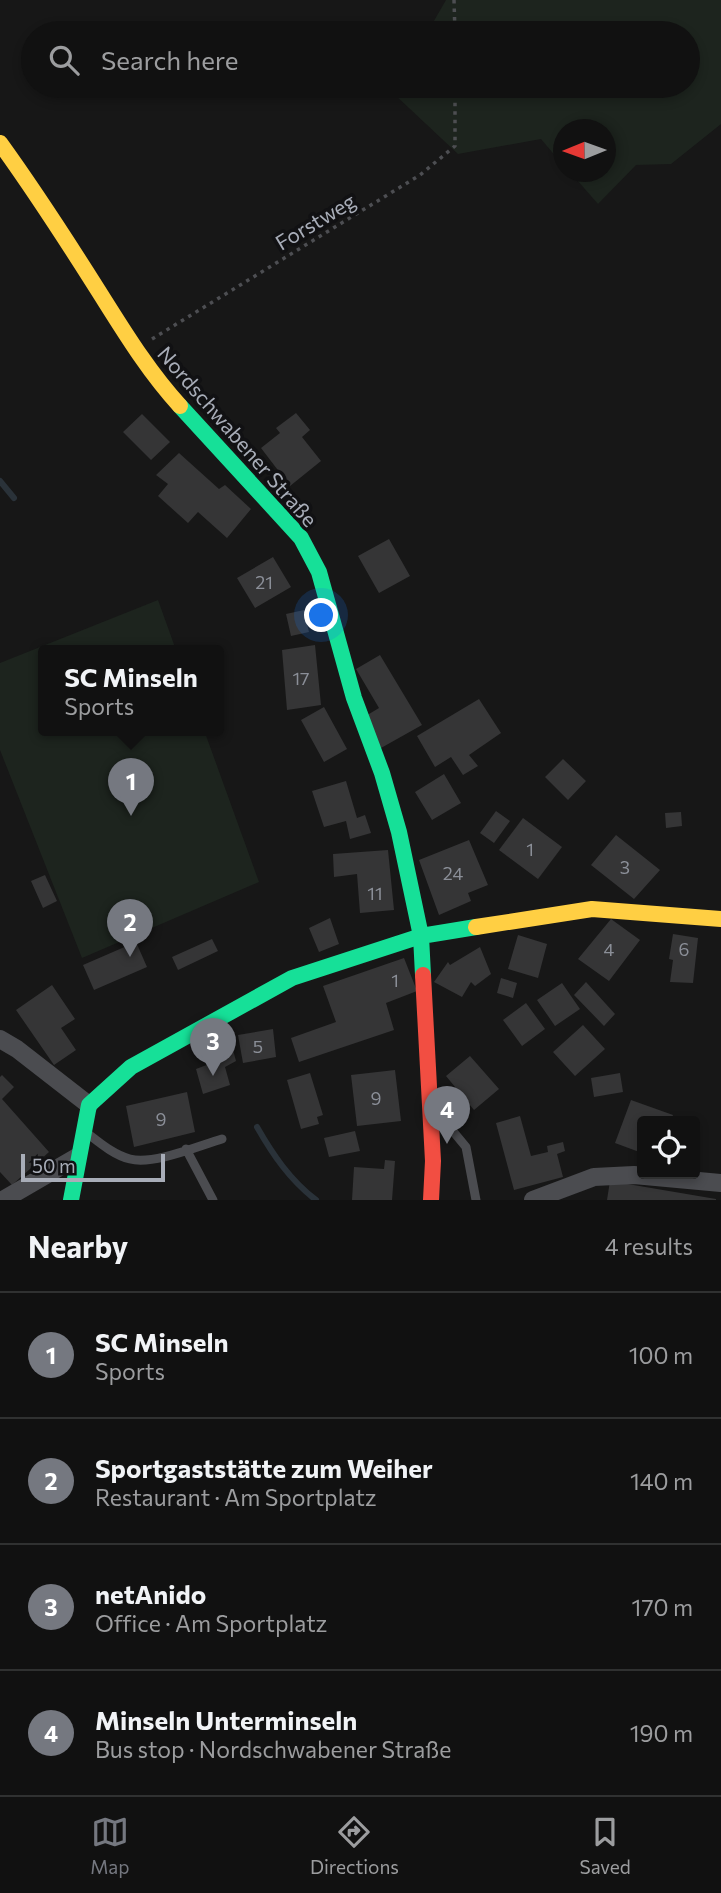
<!DOCTYPE html>
<meta charset="utf-8">
<style>
body{margin:0;font-family:Commissioner,sans-serif;background:#1e1f1f;color:#f1f3f6}
.controls{position:absolute;right:21px;bottom:21px;display:grid;overflow:hidden;border-radius:7px;box-shadow:0 4px 10px #0003}
.controls button{width:63px;height:63px;display:grid;place-items:center;padding:0;border:0;border-bottom:2px solid #303131;background:#111;color:#f1f3f6;font:35px sans-serif}
.compass{position:absolute;left:553px;top:119px;width:63px;height:63px;border-radius:50%;background:#111;box-shadow:0 4px 10px #0003;rotate:269deg}
.scale{position:absolute;left:21px;bottom:18px;width:144px;box-sizing:border-box;padding-left:7px;border:4px solid #a8adb8;border-top:0;font-size:19px;line-height:24px;white-space:nowrap;color:#a8adb8;-webkit-text-stroke:5px #111113;paint-order:stroke}
.you{position:absolute;left:322px;top:616px;width:24px;height:24px;margin:-18px;border:5px solid #fff;border-radius:50%;background:#1a73e8;box-shadow:0 0 0 10px #1a73e833}
.badge{display:grid;place-items:center;width:46px;height:46px;border-radius:50%;background:#757880;color:#fff;font-size:23px;font-weight:700}
.pin{position:absolute;translate:-50% -58px;filter:drop-shadow(0 2px 4px #0008)}
.pin::after{content:'';position:absolute;top:37px;width:24px;height:21px;background:inherit;clip-path:polygon(0 0,100% 0,50% 100%)}
.popup{position:absolute;left:38px;top:645px;width:186px;height:91px;box-sizing:border-box;display:grid;place-content:center;border-radius:7px;background:#111;filter:drop-shadow(0 2px 5px #0005);font-size:23px;white-space:nowrap;color:#9c9d9f}
.popup b{font-size:26px;color:#f1f3f6}
.popup::after{content:'';position:absolute;left:50%;top:100%;margin-left:-14px;border:14px solid transparent;border-top-color:#111}
.list{margin:0;padding:0;list-style:none}
h2{display:flex;justify-content:space-between;align-items:center;height:91px;margin:0;padding:0 28px;font-size:30px}
h2 small{font-size:23px;font-weight:400;color:#9c9d9f}
.list li{display:grid;grid-template-columns:46px 1fr auto;gap:21px;align-items:center;box-sizing:border-box;height:126px;padding:0 28px;border-top:2px solid #303131}
.list b{display:block;font-size:26px;white-space:nowrap}
.list p{margin:0;font-size:23px;white-space:nowrap;color:#9c9d9f}
.list em{font-size:23px;font-style:normal;color:#9c9d9f}
.icon{flex:none;width:38px;height:38px;fill:none;stroke:currentColor;stroke-width:2;stroke-linecap:round;stroke-linejoin:round}
.map{position:relative;flex:none;width:721px;height:1200px;overflow:hidden}
.search{position:absolute;background:#111;box-shadow:0 4px 10px #0003;left:21px;right:21px;top:21px;height:77px;display:flex;align-items:center;gap:18px;box-sizing:border-box;padding:0 24px;border-radius:38px;color:#9c9d9f;font-size:26px}
.sheet{height:595px;background:#111}
nav{display:flex;justify-content:space-around;align-items:center;box-sizing:border-box;height:98px;border-top:2px solid #303131;background:#111;font-size:19px;color:#9c9d9f}
nav a{display:grid;justify-items:center;gap:4px}
nav .on{color:#757880}
.map>svg:first-child{display:block}
</style>
<div class="map">
<svg width="721" height="1200" viewBox="0 0 721 1200">
<rect width="100%" height="100%" fill="#171717"/>
<path fill="#1d241e" d="M446,0h275v124l-50,40 -35,1 -38,39 -28,-32h36v-42h-42l-1,35 -22,-26 -83,15 -65,-61 4,-7h291v-53h-261z
M158,600l18,50h-132v80h160l55,152 -177,76 -82,-208v-87z"/>
<g fill="none" stroke-linecap="round" stroke-linejoin="round">
<path stroke="#2a3239" stroke-width="6" d="M0,481l14,17
M257,1127c16,28 33,53 59,73"/>
</g>
<path fill="#353536" d="M296,413l14,17 -8,7 19,24 -31,25 -29,-38 19,-15 -4,-5z
M142,414l28,28 -19,18 -28,-28z
M179,453l40,36 6,-4 26,24 -24,29 -29,-26 -10,11 -30,-27 10,-12 -12,-9z
M389,539l21,37 -31,17 -21,-37z
M273,557l18,30 -36,21 -18,-30z
M304,610l5,22 -18,4 -5,-22z
M315,645l6,60 -34,5 -5,-60z
M380,655l42,70 -41,23 -17,-31 15,-9 -23,-39z
M479,699l22,34 -32,22 9,11 -15,9 -12,-18 -16,10 -18,-31z
M324,707l23,42 -23,13 -23,-42z
M563,759l23,22 -18,19 -23,-23z
M444,774l17,29 -29,17 -17,-28z
M346,781l11,37 8,-3 6,18 -21,6 -4,-18 -22,6 -12,-36z
M496,811l14,10 -16,22 -14,-10z
M681,812l1,14 -16,2 -1,-15z
M523,818l39,29 -24,32 -39,-29z
M616,835l44,35 -26,29 -43,-34z
M469,840l19,45 -20,8 3,8 -32,14 -20,-55z
M388,850l6,60 -34,3 -3,-39 -23,3 -1,-23z
M45,875l12,26 -14,7 -12,-27z
M330,918l9,26 -20,8 -10,-24z
M611,919l29,21 -31,41 -31,-22z
M673,934l25,4 -5,45 -23,-1 3,-22 -4,-1z
M518,935l29,9 -9,34 -30,-9z
M212,939l6,12 -40,19 -6,-13z
M136,942l11,25 -53,23 -11,-25z
M480,947l11,27 -16,12 -4,-4 -9,15 -28,-15 14,-20 2,3z
M404,958l13,33 -31,12 8,27 -95,32 -8,-24 45,-16 -13,-36z
M501,978l16,5 -4,15 -16,-5z
M586,982l29,32 -11,12 -30,-31z
M562,983l18,26 -25,17 -18,-26z
M52,985l23,34 -14,9 15,22 -22,15 -38,-55z
M526,1003l19,26 -23,17 -19,-26z
M583,1025l22,24 -30,27 -22,-24z
M273,1029l3,28 -33,6 -5,-28z
M229,1035l7,26 -11,6 5,18 -27,9 -7,-25 16,-6 -7,-15z
M470,1056l29,33 -25,21 -28,-34z
M395,1070l6,51 -44,5 -6,-51z
M310,1073l13,42 -6,2 2,7 -18,5 -14,-49z
M620,1073l3,19 -29,5 -3,-19z
M2,1075l12,12 -12,12 47,53 -37,33 -12,-13v-95z
M187,1092l8,40 -61,15 -8,-41z
M631,1100l42,15 -2,6h-29v32l-27,-10z
M520,1116l11,40 17,-4 -1,-6 16,-4 2,9 -8,3 6,23 -49,13 -18,-67z
M355,1131l5,20 -31,6 -5,-19z
M385,1160l10,1 -3,39h-40l2,-33 30,2z
M610,1181l106,18v1h-109z"/>
<g fill="none" stroke-linecap="round" stroke-linejoin="round">
<path stroke="#4d4e52" stroke-width="3.5" stroke-dasharray="3.5 5" stroke-linecap="butt" d="M454,0l1,33
M152,339l268,-164 35,-29v-60"/>
<path stroke="#4b4c50" stroke-width="9" d="M437,1112l29,35 10,53
M87,1133c13,10 27,22 43,26 24,6 68,-13 92,-20
M186,1149l27,51"/>
<path stroke="#4b4c50" stroke-width="18" d="M0,1039l17,10 72,56
M3,1200l74,-43
M533,1200l61,-23 40,-2 87,8"/>
<path stroke="#16e098" stroke-width="16" d="M180,406l121,132 18,34 35,126 28,75 17,59 22,104 2,39
M71,1200l18,-95 42,-38 161,-89 129,-42 55,-9"/>
<path stroke="#ffcf43" stroke-width="16" d="M0,143c34,47 65,95 96,144 26,41 51,83 84,119
M476,927l116,-18 129,10"/>
<path stroke="#f24e42" stroke-width="16" d="M423,975l10,186 -2,39"/>
</g>
<g text-anchor="middle" dominant-baseline="central" stroke-width="7" stroke-linejoin="round" paint-order="stroke">
<g font-size="18" fill="#8b8f98">
<text x="264" y="582">21</text>
<text x="301" y="678">17</text>
<text x="530" y="849">1</text>
<text x="625" y="867">3</text>
<text x="453" y="873">24</text>
<text x="375" y="893">11</text>
<text x="609" y="949">4</text>
<text x="684" y="949">6</text>
<text x="395" y="980">1</text>
<text x="258" y="1046">5</text>
<text x="376" y="1098">9</text>
<text x="161" y="1119">9</text>
</g>
<g font-size="21" fill="#a8adb8" stroke="#111113">
<text transform="translate(315 221) rotate(-31)">Forstweg</text>
<text transform="translate(238 436) rotate(49)">Nordschwabener Straße</text>
</g>
</g>
</svg>
<div class="controls">
<button><svg class="icon" aria-label="locate" viewBox="0 0 24 24"><circle cx="12" cy="12" r="6"/><path d="M12 2v4M12 18v4M2 12h4M18 12h4"/></svg></button>
</div>
<svg class="compass" viewBox="-18 -18 36 36"><path d="M0-13l5 13h-10z" fill="#e53935"/><path d="M0 13l5-13h-10z" fill="#9c9d9f"/></svg>
<div class="scale">50 m</div>
<div class="you"></div>
<div class="pin badge" style="left:131px;top:816px">1</div>
<div class="popup"><b>SC Minseln</b>Sports</div>
<div class="pin badge" style="left:130px;top:957px">2</div>
<div class="pin badge" style="left:213px;top:1076px">3</div>
<div class="pin badge" style="left:447px;top:1144px">4</div>
<div class="search"><svg class="icon" aria-label="search" viewBox="0 0 24 24"><circle cx="10" cy="10" r="6"/><path d="M15 15l6 6"/></svg>Search here</div>
</div>
<section class="sheet">
<h2>Nearby<small>4 results</small></h2>
<ul class="list">
<li><span class="badge">1</span><div><b>SC Minseln</b><p>Sports</p></div><em>100 m</em></li>
<li><span class="badge">2</span><div><b>Sportgaststätte zum Weiher</b><p>Restaurant · Am Sportplatz</p></div><em>140 m</em></li>
<li><span class="badge">3</span><div><b>netAnido</b><p>Office · Am Sportplatz</p></div><em>170 m</em></li>
<li><span class="badge">4</span><div><b>Minseln Unterminseln</b><p>Bus stop · Nordschwabener Straße</p></div><em>190 m</em></li>
</ul>
</section>
<nav>
<a class="on"><svg class="icon" aria-label="map" viewBox="0 0 24 24"><path d="M3 6l6-2 6 2 6-2v14l-6 2-6-2-6 2zM9 4v14M15 6v14"/></svg>Map</a>
<a><svg class="icon" aria-label="directions" viewBox="0 0 24 24"><path d="M12 3l9 9-9 9-9-9zM9 14v-3h6M13 9l2 2-2 2"/></svg>Directions</a>
<a><svg class="icon" aria-label="saved" viewBox="0 0 24 24"><path d="M7 4h10v16l-5-4-5 4z"/></svg>Saved</a>
</nav>
